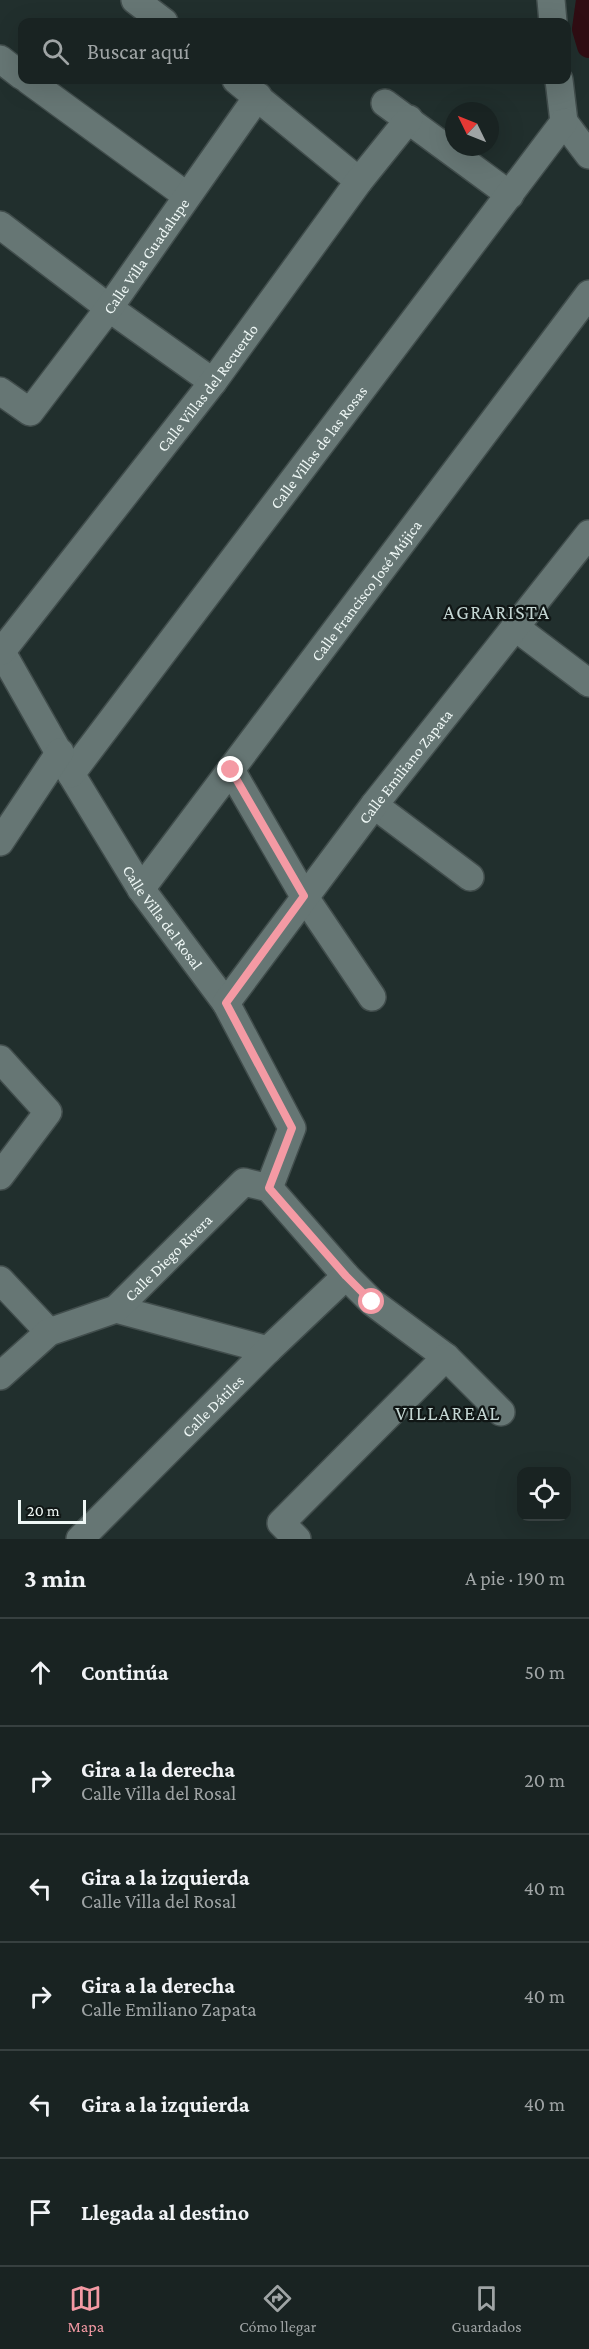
<!DOCTYPE html>
<html lang="es">
<meta charset="utf-8">
<style>
body{margin:0;font-family:"Crimson Pro",serif;background:#262f2f;color:#f1f3f6}
.controls{position:absolute;right:18px;bottom:18px;display:grid;overflow:hidden;border-radius:12px;box-shadow:0 6px 24px #0002}
.controls button{width:54px;height:54px;display:grid;place-items:center;padding:0;border:0;border-bottom:2px solid #374040;background:#192322;color:#f1f3f6;font:30px sans-serif}
.compass{position:absolute;left:445px;top:102px;width:54px;height:54px;border-radius:50%;background:#192322;box-shadow:0 6px 24px #0002;rotate:313deg}
.scale{position:absolute;left:18px;bottom:15px;width:68px;box-sizing:border-box;padding-left:6px;border:3px solid #eef7f5;border-top:0;font-size:16px;line-height:21px;white-space:nowrap;color:#eef7f5;-webkit-text-stroke:4px #101615;paint-order:stroke}
.stop{position:absolute;width:18px;height:18px;margin:-14px;border:4px solid #f49aa4;border-radius:50%;background:#fff}
.stop.end{background:#f49aa4;border-color:#fff;box-shadow:0 2px 6px #0008}
.list{margin:0;padding:0;list-style:none}
h2{display:flex;justify-content:space-between;align-items:center;height:78px;margin:0;padding:0 24px;font-size:26px}
h2 small{font-size:20px;font-weight:400;color:#9fa4a5}
.list li{display:grid;grid-template-columns:39px 1fr auto;gap:18px;align-items:center;box-sizing:border-box;height:108px;padding:0 24px;border-top:2px solid #374040}
.list b{display:block;font-size:22px;white-space:nowrap}
.list p{margin:0;font-size:20px;white-space:nowrap;color:#9fa4a5}
.list em{font-size:20px;font-style:normal;color:#9fa4a5}
.icon{flex:none;width:33px;height:33px;fill:none;stroke:currentColor;stroke-width:2;stroke-linecap:round;stroke-linejoin:round}
.map{position:relative;flex:none;width:589px;height:1539px;overflow:hidden}
.search{position:absolute;background:#192322;box-shadow:0 6px 24px #0002;left:18px;right:18px;top:18px;height:66px;display:flex;align-items:center;gap:15px;box-sizing:border-box;padding:0 21px;border-radius:12px;color:#9fa4a5;font-size:22px}
.sheet{height:726px;background:#192322}
nav{display:flex;justify-content:space-around;align-items:center;box-sizing:border-box;height:84px;border-top:2px solid #374040;background:#192322;font-size:16px;color:#9fa4a5}
nav a{display:grid;justify-items:center;gap:3px}
nav .on{color:#f49aa4}
.map>svg:first-child{display:block}
</style>
<div class="map">
<svg width="589" height="1539" viewBox="0 0 589 1539">
<rect width="100%" height="100%" fill="#212f2d"/>
<g fill="none" stroke-linecap="round" stroke-linejoin="round">
<path stroke="#300d13" stroke-width="24" d="M588,0l-4,29 5,17"/>
<g stroke="#414d4c" stroke-width="30">
<g id="street">
<path d="M135,0l29,22"/>
<path d="M551,0l2,22"/>
<path d="M0,59l22,17"/>
<path d="M28,80l159,116"/>
<path d="M236,80l123,101"/>
<path d="M559,80l5,42"/>
<path d="M385,103l125,92"/>
<path d="M564,122l25,33"/>
<path d="M0,225l109,83 104,74"/>
<path id="s1" d="M0,391l30,21 79,-104 149,-212"/>
<path d="M515,627l74,56"/>
<path id="s2" d="M0,649l71,125 70,115 85,114 66,125 -23,60"/>
<path id="s3" d="M2,651l211,-269 146,-201 50,-62"/>
<path d="M231,770l73,126 68,101"/>
<path id="s4" d="M71,774l493,-652"/>
<path d="M374,805l96,72"/>
<path d="M0,842l60,-90"/>
<path id="s5" d="M141,889l448,-595"/>
<path id="s6" d="M226,1003l148,-198 215,-271"/>
<path d="M0,1059l48,53 -48,64"/>
<path d="M0,1280l49,52"/>
<path d="M116,1309l152,41"/>
<path id="s7" d="M0,1376l49,-44 67,-23 128,-127 25,6 77,88 26,26 74,55 55,55"/>
<path id="s8" d="M80,1539l188,-189 78,-74"/>
<path d="M297,1539l-16,-16 165,-166"/>
</g>
</g>
<use href="#street" stroke="#667674" stroke-width="27"/>
</g>
<g fill="none" stroke-linecap="round" stroke-linejoin="round">
<path stroke="#f49aa4" stroke-width="8" d="M231,770l73,126 -78,107 66,125 -23,60 77,88 26,26"/>
</g>
<g text-anchor="middle" dominant-baseline="central" stroke-width="4.5" stroke-linejoin="round" paint-order="stroke">
<g font-size="16" fill="#eef7f5" stroke="#101615">
<text stroke="none"><textPath href="#s1" startOffset="231">Calle Villa Guadalupe</textPath></text>
<text stroke="none"><textPath href="#s3" startOffset="334">Calle Villas del Recuerdo</textPath></text>
<text stroke="none"><textPath href="#s4" startOffset="410">Calle Villas de las Rosas</textPath></text>
<text stroke="none"><textPath href="#s5" startOffset="374">Calle Francisco José Mújica</textPath></text>
<text stroke="none"><textPath href="#s6" startOffset="297">Calle Emiliano Zapata</textPath></text>
<text stroke="none"><textPath href="#s2" startOffset="314">Calle Villa del Rosal</textPath></text>
<text stroke="none"><textPath href="#s7" startOffset="210">Calle Diego Rivera</textPath></text>
<text stroke="none"><textPath href="#s8" startOffset="188">Calle Dátiles</textPath></text>
</g>
<g font-size="20" letter-spacing="1.5" fill="#c4d6d3" stroke="#101615">
<text x="497" y="612">AGRARISTA</text>
<text x="448" y="1413">VILLAREAL</text>
</g>
</g>
</svg>
<div class="controls">
<button><svg class="icon" aria-label="locate" viewBox="0 0 24 24"><circle cx="12" cy="12" r="6"/><path d="M12 2v4M12 18v4M2 12h4M18 12h4"/></svg></button>
</div>
<svg class="compass" viewBox="-18 -18 36 36"><path d="M0-13l5 13h-10z" fill="#e53935"/><path d="M0 13l5-13h-10z" fill="#9fa4a5"/></svg>
<div class="scale">20 m</div>
<div class="stop" style="left:372px;top:1302px"></div>
<div class="stop end" style="left:231px;top:770px"></div>
<div class="search"><svg class="icon" aria-label="search" viewBox="0 0 24 24"><circle cx="10" cy="10" r="6"/><path d="M15 15l6 6"/></svg>Buscar aquí</div>
</div>
<section class="sheet">
<h2>3 min<small>A pie · 190 m</small></h2>
<ul class="list">
<li><svg class="icon" aria-label="ahead" viewBox="0 0 24 24"><path d="M12 20V5M6 11l6-6 6 6"/></svg><div><b>Continúa</b></div><em>50 m</em></li>
<li><svg class="icon" aria-label="right" viewBox="0 0 24 24"><path d="M7 20v-9h11M14 6l5 5-5 5"/></svg><div><b>Gira a la derecha</b><p>Calle Villa del Rosal</p></div><em>20 m</em></li>
<li><svg class="icon" aria-label="left" viewBox="0 0 24 24"><path d="M17 20v-9H6M10 6l-5 5 5 5"/></svg><div><b>Gira a la izquierda</b><p>Calle Villa del Rosal</p></div><em>40 m</em></li>
<li><svg class="icon" aria-label="right" viewBox="0 0 24 24"><path d="M7 20v-9h11M14 6l5 5-5 5"/></svg><div><b>Gira a la derecha</b><p>Calle Emiliano Zapata</p></div><em>40 m</em></li>
<li><svg class="icon" aria-label="left" viewBox="0 0 24 24"><path d="M17 20v-9H6M10 6l-5 5 5 5"/></svg><div><b>Gira a la izquierda</b></div><em>40 m</em></li>
<li><svg class="icon" aria-label="arrive" viewBox="0 0 24 24"><path d="M6 21V4h12l-3 4 3 4H6"/></svg><div><b>Llegada al destino</b></div></li>
</ul>
</section>
<nav>
<a class="on"><svg class="icon" aria-label="map" viewBox="0 0 24 24"><path d="M3 6l6-2 6 2 6-2v14l-6 2-6-2-6 2zM9 4v14M15 6v14"/></svg>Mapa</a>
<a><svg class="icon" aria-label="directions" viewBox="0 0 24 24"><path d="M12 3l9 9-9 9-9-9zM9 14v-3h6M13 9l2 2-2 2"/></svg>Cómo llegar</a>
<a><svg class="icon" aria-label="saved" viewBox="0 0 24 24"><path d="M7 4h10v16l-5-4-5 4z"/></svg>Guardados</a>
</nav>
